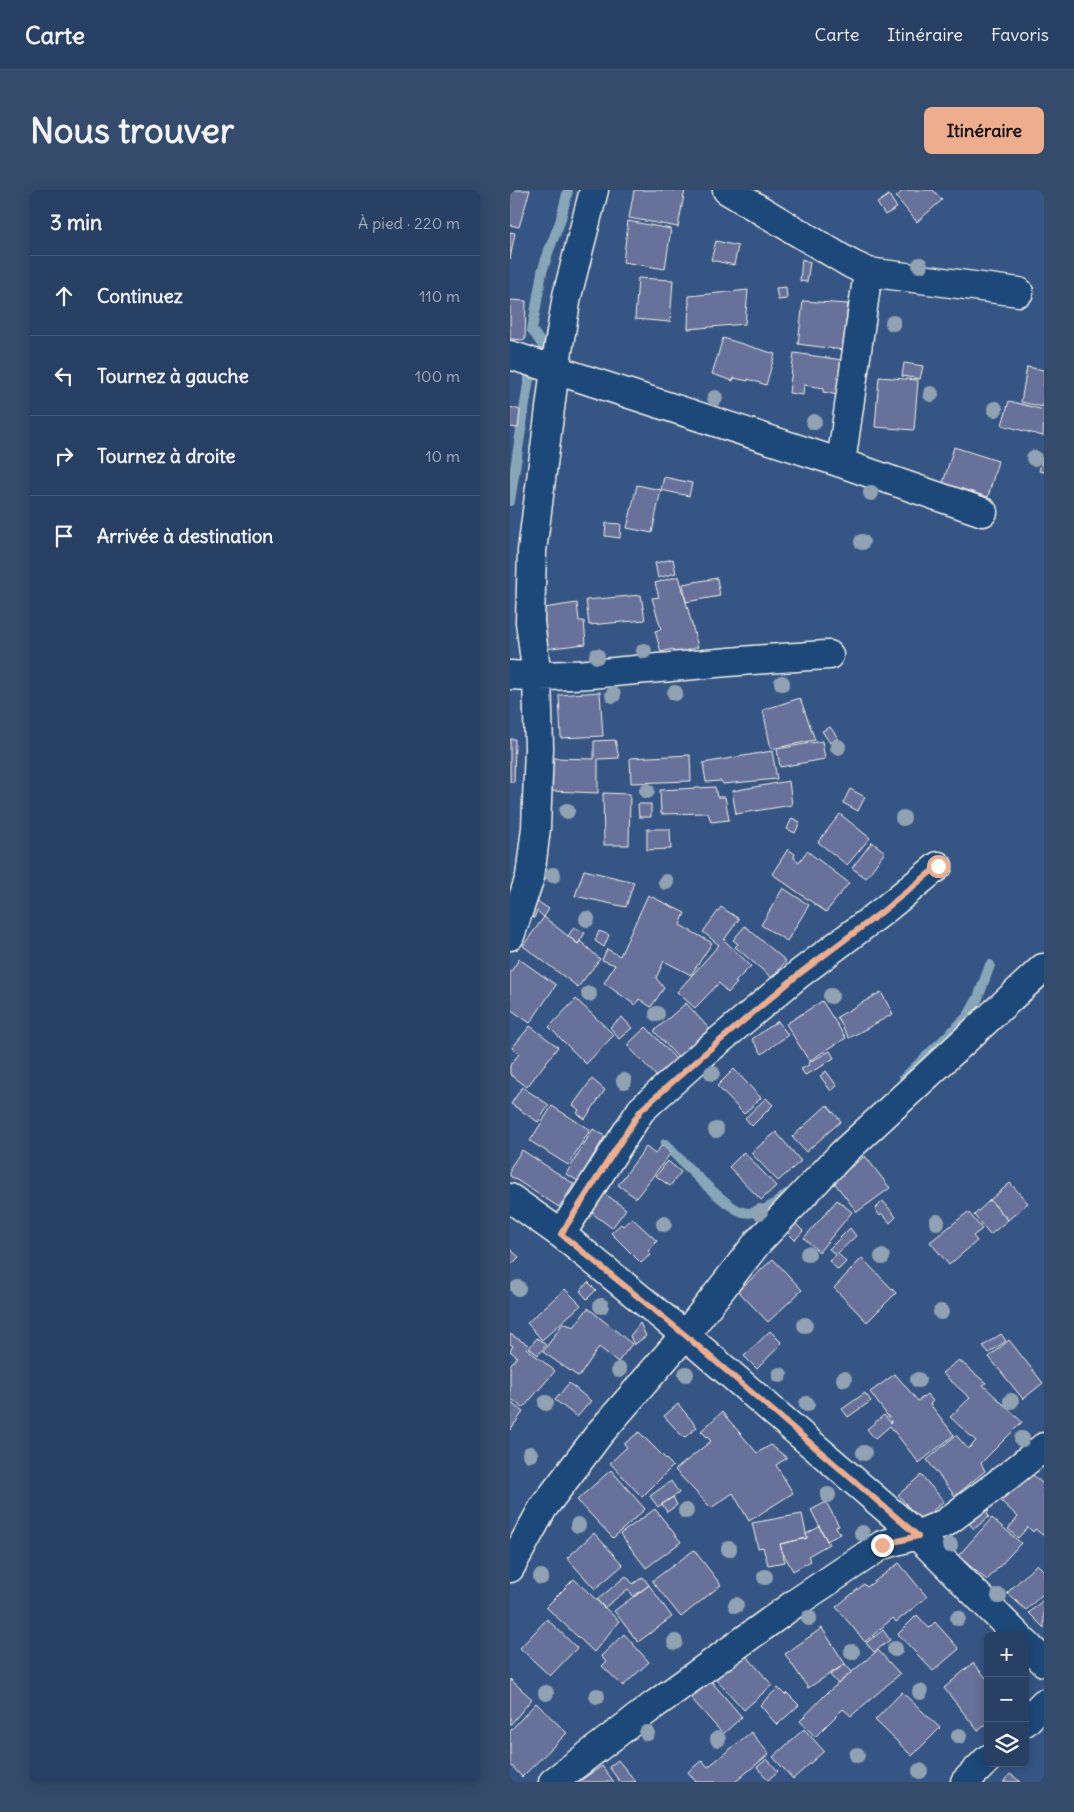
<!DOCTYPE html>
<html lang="fr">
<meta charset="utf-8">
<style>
body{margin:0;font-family:Delius,sans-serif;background:#344b6c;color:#f1f3f6}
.controls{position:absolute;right:15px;bottom:15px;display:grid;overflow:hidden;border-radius:8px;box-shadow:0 2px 12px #0003}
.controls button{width:45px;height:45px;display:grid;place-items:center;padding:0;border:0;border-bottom:1px solid #445978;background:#284063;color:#f1f3f6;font:25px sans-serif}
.stop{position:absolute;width:15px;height:15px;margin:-11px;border:4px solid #eead8d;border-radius:50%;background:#fff}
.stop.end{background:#eead8d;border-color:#fff;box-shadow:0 1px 5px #0008}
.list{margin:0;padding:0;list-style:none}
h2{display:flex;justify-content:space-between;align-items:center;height:65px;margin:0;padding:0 20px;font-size:21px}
h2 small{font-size:16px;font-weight:400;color:#a5afbe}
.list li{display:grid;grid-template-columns:32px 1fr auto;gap:15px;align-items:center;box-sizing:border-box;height:80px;padding:0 20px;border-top:1px solid #445978}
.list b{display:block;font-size:19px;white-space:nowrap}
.list em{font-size:16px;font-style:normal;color:#a5afbe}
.icon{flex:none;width:28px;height:28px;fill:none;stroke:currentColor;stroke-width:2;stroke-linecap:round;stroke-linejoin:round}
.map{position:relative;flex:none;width:534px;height:1592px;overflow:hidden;border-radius:8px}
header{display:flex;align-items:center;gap:30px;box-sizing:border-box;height:70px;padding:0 25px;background:#284063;border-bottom:1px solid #445978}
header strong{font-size:24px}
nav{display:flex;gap:28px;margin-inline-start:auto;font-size:18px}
.intro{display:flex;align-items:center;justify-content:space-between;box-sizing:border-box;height:120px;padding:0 30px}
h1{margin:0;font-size:35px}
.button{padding:12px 22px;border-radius:8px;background:#eead8d;color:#111;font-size:18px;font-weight:700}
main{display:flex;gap:30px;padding:0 30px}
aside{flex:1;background:#284063;border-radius:8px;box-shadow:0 2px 12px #0003}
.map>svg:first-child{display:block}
</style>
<header>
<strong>Carte</strong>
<nav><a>Carte</a><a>Itinéraire</a><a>Favoris</a></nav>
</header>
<div class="intro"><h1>Nous trouver</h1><a class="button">Itinéraire</a></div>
<main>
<aside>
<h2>3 min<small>À pied · 220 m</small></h2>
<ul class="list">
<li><svg class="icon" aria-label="ahead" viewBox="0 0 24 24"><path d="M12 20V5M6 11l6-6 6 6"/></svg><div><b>Continuez</b></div><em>110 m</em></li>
<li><svg class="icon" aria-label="left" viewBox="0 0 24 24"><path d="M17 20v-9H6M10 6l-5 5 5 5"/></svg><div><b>Tournez à gauche</b></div><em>100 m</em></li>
<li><svg class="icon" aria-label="right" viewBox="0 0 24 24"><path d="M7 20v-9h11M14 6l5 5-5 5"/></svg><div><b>Tournez à droite</b></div><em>10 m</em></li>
<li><svg class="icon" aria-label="arrive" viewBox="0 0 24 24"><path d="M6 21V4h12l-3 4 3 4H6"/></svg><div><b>Arrivée à destination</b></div></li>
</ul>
</aside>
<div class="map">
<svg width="534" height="1592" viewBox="0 0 534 1592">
<rect width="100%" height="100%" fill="#355684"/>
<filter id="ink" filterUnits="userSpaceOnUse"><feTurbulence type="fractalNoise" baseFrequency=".02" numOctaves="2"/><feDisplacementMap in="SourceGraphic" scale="10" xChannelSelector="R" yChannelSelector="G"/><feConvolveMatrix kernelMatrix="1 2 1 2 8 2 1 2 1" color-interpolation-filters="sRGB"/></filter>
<g filter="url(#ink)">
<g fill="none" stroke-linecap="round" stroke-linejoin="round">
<path stroke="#87a7b9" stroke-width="10" d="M0,311l19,-123 15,-9 4,-16 -16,-23 10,-58 7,-22 11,-28 8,-32
M394,888l64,-62 10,-18 12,-33
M155,954c15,15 60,64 78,68 16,4 33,-8 44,-18"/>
</g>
<path fill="#68719a" stroke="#f4f1e8" d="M0,0h20l-11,37 -9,-2z
M124,0h51l-7,37 -49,-9z
M394,0h29l9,10 -25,22 -21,-25z
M379,5l8,13 -12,7 -8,-12z
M118,31l43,8 -6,40 -42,-7z
M0,42l5,1 -5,26z
M206,51l22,5 -4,19 -23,-5z
M292,69l8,3 -3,20 -7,-1z
M128,88l35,2 -3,42 -35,-3z
M276,97l1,12 -9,1 -2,-12z
M238,100l-3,34 -57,5 1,-33z
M0,110l16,1 -1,39 -15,-1z
M293,111l45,3 -5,46 -45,-6z
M213,148l52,16 -9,31 -18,-6v2l-14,-3 -1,3 -21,-7z
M284,163l48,7 -4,35 -15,-3 1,-4 -20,-3 -1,10 -14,-2z
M394,173l19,3 -3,13 -18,-3z
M517,177l17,3 -1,37 -22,-5z
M369,187l39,3 -4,50 -39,-3z
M499,211l35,9 -1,26 -41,-11z
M0,217l10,3 -2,18 -8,-1z
M444,257l44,14 -10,36 -45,-14z
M533,267l1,1v14l-5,-1z
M154,287l28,6 -3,13 -28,-6z
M127,295l24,5 -9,43 -25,-5z
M96,333l15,1 -1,14 -15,-2z
M163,369l3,14 -18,5 -3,-15z
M169,386l19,71 -24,7 -1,-5 -12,3 -6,-21 6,-2 -9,-31 7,-1 -4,-14z
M207,388l3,18 -34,6 -3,-18z
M131,405l4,25 -56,5 -3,-25z
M67,413l2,18h5l2,23 -43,5 -6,-40z
M90,502l3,44 -42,2 -2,-43z
M290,508l15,42 -44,9 -8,-39z
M320,537l8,11 -8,5 -8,-12z
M0,549h5l-1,43h-4z
M105,550l4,18 -21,1v34l-46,-2v-33l42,1v-18z
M312,551l3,18 -45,8 -3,-18z
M262,561l5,28 -54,5 -2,-3 -15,1 -3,-19z
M180,565l1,26 -60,2 -1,-25z
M279,591l3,24 -56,9 -4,-23z
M205,597l2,10h8l4,23 -18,2 -3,-9 -47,1 -1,-24z
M340,599l15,8 -7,14 -15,-8z
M93,603l27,1 -1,51h-25z
M128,614h13v13h-12z
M330,624l30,24 -23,27 -29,-23z
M282,628l8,4 -5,11 -8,-4z
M137,639h23l1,20 -24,1z
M362,652l13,10 -19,26 -14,-10z
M278,659l7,5 -1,4 5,4 8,-11 42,32 -23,29 -54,-38z
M74,680l50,12 -8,25 -51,-11z
M273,698l26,17 -22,36 -26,-16z
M138,705l37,18 -5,12 32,18 -21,32 -27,-14 -8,17 8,10 -13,19 -12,-8 -4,6 -31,-22 11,-18 -13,-5 5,-11 13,7z
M21,710l9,3 9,6 -5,8 -7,-6 -3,7 -8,-2z
M211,717l18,12 -15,21 27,26 -16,16 2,1 -9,10 -9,-10 -24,25 -18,-16 42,-47 -16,-13z
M34,727l34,27 2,-3 20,18 -22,28 -55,-41z
M235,736l41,35 -14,17 -37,-31 3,-3 -5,-4z
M64,737l11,6 -7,11 -10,-8z
M89,741l10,4 -5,12 -9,-6z
M9,769l37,26 -26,38 -20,-14v-36z
M371,802l12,22 -44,24 -12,-21z
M66,809l38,36 -28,29 -37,-37z
M312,811l24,37 -37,23 -23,-37z
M176,813l27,30 -32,28 -27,-30z
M112,827l10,11 -13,11 -9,-12z
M268,831l10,14 -26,19 -10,-15z
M20,836l28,21 -31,40 -17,-13v-9l9,-11 -7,-6z
M136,837l31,33 -19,18 -31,-33z
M320,861l4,7 -10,6v1l-19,10 -4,-6 8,-4 -1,-2z
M224,879l27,29 -17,16 -27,-28z
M316,881l11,15 -6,5 -11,-15z
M82,889l13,11 -20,29 -8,-6 2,-3 -6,-5z
M12,897l27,18 -11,17 -27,-18z
M256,908l7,7 -21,21 -7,-8z
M317,915l14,16 -35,31 -14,-15z
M42,916l38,24 -22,35 -38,-24z
M83,939l12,7 -27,45 -12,-7z
M266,942l25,29 -23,20 -27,-28z
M152,955l9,8 -35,45 -18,-13 28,-38 9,7z
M12,960l52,34 -15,23 -49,-31v-8z
M234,962l32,34 -15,14 -32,-33z
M355,966l25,32 -33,24 -24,-31z
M158,971l13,11 -11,14 -14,-10z
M500,993l18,20 -20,17 -18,-20z
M83,995l33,24 -14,19 -31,-23z
M327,1010l15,12 -33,40 -15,-14z
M480,1010l18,20 -18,15 -16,-20z
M373,1011l13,16 -6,6 -8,-9 -2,2 -5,-7z
M458,1022l14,17 -9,7 4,5 -28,24 -19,-23z
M122,1028l25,23 -9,10 3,3 -10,9 -30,-30 10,-9 2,2z
M285,1033l8,8 -8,9 -8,-8z
M340,1038l6,8 -18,17 8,9 -8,8 -9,-9 7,-6 -7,-6z
M0,1059l9,8 -9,9z
M352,1068l34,35 -29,29 -33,-34z
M263,1069l29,31 -34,32 -30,-31z
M78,1092l8,8 -9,9 -7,-8z
M55,1099l16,16 -39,35 -15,-17z
M78,1118l44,36 -14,18 -19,-15 -20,30 -36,-25 20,-29 11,4z
M130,1133l6,13 -12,9 -4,-9z
M260,1141l12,12 -25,26 -13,-13z
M0,1144l18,11 -2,3 29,23 -32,37 -13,-10v-33l7,-8 -7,-6 3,-5 -3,-2z
M491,1144l5,7 -17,12 -6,-7z
M27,1148l9,7 -8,10 -9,-7z
M499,1150l34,43 -20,16 -34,-42z
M449,1170l27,23 -3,2 39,37 -41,41 4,8 -30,25 -28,-36 29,-25 12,14 8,-8 -26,-24 20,-19 -28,-25z
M385,1184l23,27 9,-7 6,7 -3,3 24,31 -35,28 -29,-37 -15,13 -8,-10 17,-14 7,8 1,-1 -22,-30z
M59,1193l22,18 -14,16 -22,-17z
M355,1203l6,8 -23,16 -6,-8z
M0,1212l13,10 -13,18z
M168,1214l19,23 -13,11 -20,-22z
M212,1222l35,41 14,-8 16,13 -11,7 17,28 -44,28 -16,-28 -22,15 -36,-38 36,-29 -10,-10z
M129,1242l34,34 -31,31 -32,-34 17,-16 -3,-3z
M101,1280l34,39 -32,29 -36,-38z
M411,1285l23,26 -23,20 -23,-26z
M523,1285l11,10v51l-9,-7 -2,3 -5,-5 -10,11 -10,-9 10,-12 -19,-18z
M161,1291l8,12 -21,14 -8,-11z
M163,1307l4,8 -10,7 -5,-8z
M316,1312l13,24 -3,1 4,7 -13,7 -16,-31z
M474,1317l5,4 -2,2 2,4 -15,12 -7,-8z
M145,1319l26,33 -35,26 -26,-34z
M292,1324l5,24 -27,6 5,18 -17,3 -5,-18 -5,1 -6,-25z
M482,1328l29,25 -34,37 -29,-24z
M309,1337l10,17 -21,12 3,5 -18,10 -11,-20 -2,-7 27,-6 -1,-4z
M84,1343l29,32 -28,24 -28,-31z
M184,1360l27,35 -40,32 -29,-36z
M389,1373l28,34 -31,25 -3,-4 -28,24 -29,-35 28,-23 3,3z
M527,1374l7,7v22l-18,17 -19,-17z
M116,1386l7,8 10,-7 6,8 -15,12 -6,-8 -24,19 -7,-8z
M64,1389l45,42 -25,31 -48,-45z
M139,1395l23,32 -34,25 -24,-31z
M534,1409v29l-15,-15z
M407,1425l12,13 6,-6 24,27 -26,22 -35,-37z
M37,1429l30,29 -27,28 -30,-28z
M312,1438l23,36 -37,24 -23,-34z
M373,1440l7,10 -16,12 -8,-9z
M114,1444l25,28 -26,24 -21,-20 4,-4 -5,-6z
M368,1460l22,24 -49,42 -8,-7 -28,28 -15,-16 28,-29z
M234,1463l28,32 -28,25 -28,-31z
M463,1473l15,17v43l-10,8 -34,-43z
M335,1474l7,8 -14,12 -8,-9z
M0,1489l22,20 -22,26z
M201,1491l31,36 -19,17 -32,-36z
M268,1498l7,7 2,-2 12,12 -22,20 -17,-20z
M392,1502l38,36 -28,28 -37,-36z
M26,1513l31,30 -45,44 -12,-13v-33z
M294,1539l20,22 -31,28 -20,-22z
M241,1542l18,22 -34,28h-39l-8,-10 14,-12 6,7z
M257,1569l11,12 -10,9 -11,-13z
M108,1570l18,22h-16l-11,-15z
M92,1576l12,16h-36z
M500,1584l11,8h-18z"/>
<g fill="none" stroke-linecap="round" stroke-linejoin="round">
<g stroke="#f4f1e8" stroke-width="31">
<path id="minor" d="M217,0l124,74 17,8 151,20
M0,165l331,108 142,49
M331,273l27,-191
M0,485c46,3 91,-2 137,-6 61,-5 121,-11 182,-14
M0,746l20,-59 6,-49 3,-80 -2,-71 -7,-55 2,-71 23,-182 12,-73 27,-106
M0,1008l51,36 124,101 232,200 101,101
M51,1044l80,-124 62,-56 96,-80 84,-63 55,-45
M0,1378l33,-60 57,-75 85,-98 73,-93 84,-88 201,-186
M515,1453l19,19
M515,1532l19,-19
M43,1592l101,-77 143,-103 85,-57 35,-10 28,-12 63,-47 36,-29
M455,1592l23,-23"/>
</g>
<use href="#minor" stroke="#1f4a7a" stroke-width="28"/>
</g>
<g fill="#91a2b3">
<circle cx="410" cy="75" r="8"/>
<circle cx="383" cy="133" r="8"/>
<circle cx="421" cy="204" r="8"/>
<circle cx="205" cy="208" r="8"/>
<circle cx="485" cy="219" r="8"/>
<circle cx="304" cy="232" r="8"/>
<circle cx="524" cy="268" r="8"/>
<circle cx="361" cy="303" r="8"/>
<circle cx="352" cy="352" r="8"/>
<circle cx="134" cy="461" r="8"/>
<circle cx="87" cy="466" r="8"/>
<circle cx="272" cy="493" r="8"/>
<circle cx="165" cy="503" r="8"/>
<circle cx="103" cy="505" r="8"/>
<circle cx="328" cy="557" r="8"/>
<circle cx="137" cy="601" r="8"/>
<circle cx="57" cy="621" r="8"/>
<circle cx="393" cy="628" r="8"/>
<circle cx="43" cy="685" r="8"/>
<circle cx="156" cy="692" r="8"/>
<circle cx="77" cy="729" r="8"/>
<circle cx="79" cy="804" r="8"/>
<circle cx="321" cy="806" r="8"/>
<circle cx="147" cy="824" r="8"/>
<circle cx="202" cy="883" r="8"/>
<circle cx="114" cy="891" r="8"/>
<circle cx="206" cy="940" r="8"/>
<circle cx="250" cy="1022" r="8"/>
<circle cx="427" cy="1032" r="8"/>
<circle cx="154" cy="1034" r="8"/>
<circle cx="298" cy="1064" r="8"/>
<circle cx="372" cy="1067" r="8"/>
<circle cx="8" cy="1098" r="8"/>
<circle cx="91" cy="1116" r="8"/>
<circle cx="431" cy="1122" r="8"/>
<circle cx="295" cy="1135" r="8"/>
<circle cx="109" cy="1180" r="8"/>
<circle cx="176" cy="1184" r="8"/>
<circle cx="270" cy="1185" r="8"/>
<circle cx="334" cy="1189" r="8"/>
<circle cx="408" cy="1190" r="8"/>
<circle cx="501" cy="1211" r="8"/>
<circle cx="36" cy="1213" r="8"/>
<circle cx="297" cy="1214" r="8"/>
<circle cx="512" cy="1249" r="8"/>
<circle cx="354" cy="1263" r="8"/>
<circle cx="20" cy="1264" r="8"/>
<circle cx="318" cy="1305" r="8"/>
<circle cx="176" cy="1321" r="8"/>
<circle cx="68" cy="1335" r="8"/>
<circle cx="352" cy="1343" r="8"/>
<circle cx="440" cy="1355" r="8"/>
<circle cx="219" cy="1359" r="8"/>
<circle cx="31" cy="1387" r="8"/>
<circle cx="255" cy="1387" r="8"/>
<circle cx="489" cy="1406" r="8"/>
<circle cx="226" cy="1415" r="8"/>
<circle cx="299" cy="1428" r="8"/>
<circle cx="448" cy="1428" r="8"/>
<circle cx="165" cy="1452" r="8"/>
<circle cx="385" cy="1459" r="8"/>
<circle cx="342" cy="1462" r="8"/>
<circle cx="410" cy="1502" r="8"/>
<circle cx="36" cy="1503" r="8"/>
<circle cx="87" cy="1506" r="8"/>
<circle cx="137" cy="1543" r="8"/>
<circle cx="449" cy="1546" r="8"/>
<circle cx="208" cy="1549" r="8"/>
<circle cx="347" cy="1565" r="8"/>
<circle cx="410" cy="1581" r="8"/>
</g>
</g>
<g fill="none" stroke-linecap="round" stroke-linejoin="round" filter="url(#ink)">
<path stroke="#eead8d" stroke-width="6" d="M372,1355l36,-9 -233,-201 -124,-101 80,-124 63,-56 95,-80 84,-63 55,-45"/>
</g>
</svg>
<div class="controls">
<button>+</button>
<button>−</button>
<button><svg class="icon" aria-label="layers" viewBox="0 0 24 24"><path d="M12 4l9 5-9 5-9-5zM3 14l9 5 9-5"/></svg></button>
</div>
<div class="stop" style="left:428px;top:676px"></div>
<div class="stop end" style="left:372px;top:1355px"></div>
</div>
</main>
